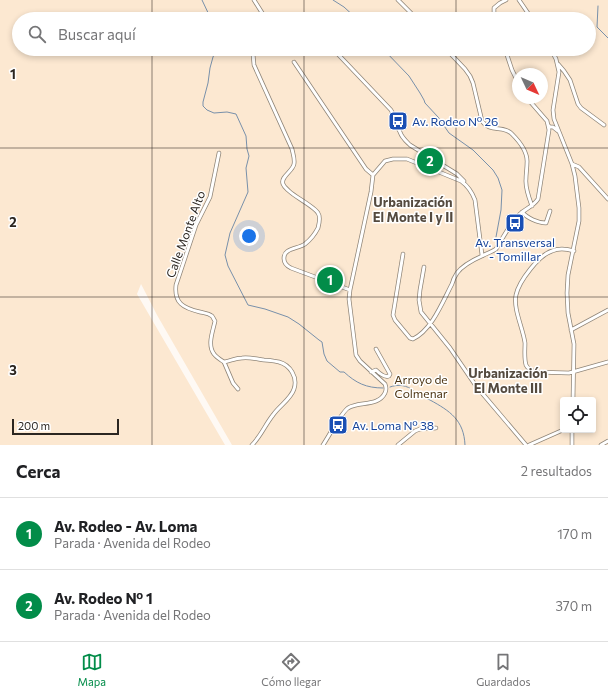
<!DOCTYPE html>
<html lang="es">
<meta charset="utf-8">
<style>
body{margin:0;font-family:Commissioner,sans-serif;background:#f2f2f2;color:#202124}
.controls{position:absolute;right:12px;bottom:12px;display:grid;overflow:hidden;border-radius:4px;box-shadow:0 2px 6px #0003}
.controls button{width:36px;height:36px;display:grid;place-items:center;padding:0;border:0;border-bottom:1px solid #e0e0e0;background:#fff;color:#202124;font:20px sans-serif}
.compass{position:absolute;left:512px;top:68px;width:36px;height:36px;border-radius:50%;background:#fff;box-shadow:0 2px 6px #0003;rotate:134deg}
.scale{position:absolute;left:12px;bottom:10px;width:107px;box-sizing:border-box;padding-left:4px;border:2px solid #2b2621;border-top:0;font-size:11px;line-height:14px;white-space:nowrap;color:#2b2621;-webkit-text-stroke:3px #fff;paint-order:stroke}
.you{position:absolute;left:249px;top:236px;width:14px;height:14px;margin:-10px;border:3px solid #fff;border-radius:50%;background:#1a73e8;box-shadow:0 0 0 6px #1a73e833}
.badge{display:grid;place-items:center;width:26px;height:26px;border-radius:50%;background:#028c49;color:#fff;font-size:13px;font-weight:700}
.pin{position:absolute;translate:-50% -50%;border:2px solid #fff;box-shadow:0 1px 4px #0006}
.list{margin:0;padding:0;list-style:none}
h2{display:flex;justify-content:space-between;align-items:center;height:52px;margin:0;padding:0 16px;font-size:17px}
h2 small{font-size:13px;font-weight:400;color:#757577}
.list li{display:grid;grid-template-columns:26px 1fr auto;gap:12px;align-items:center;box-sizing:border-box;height:72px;padding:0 16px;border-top:1px solid #e0e0e0}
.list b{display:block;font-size:15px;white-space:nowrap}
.list p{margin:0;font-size:13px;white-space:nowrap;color:#757577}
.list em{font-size:13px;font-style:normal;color:#757577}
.icon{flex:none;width:22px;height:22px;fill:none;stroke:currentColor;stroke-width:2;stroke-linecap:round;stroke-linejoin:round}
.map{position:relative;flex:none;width:608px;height:445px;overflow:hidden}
.search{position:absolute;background:#fff;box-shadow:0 2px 6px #0003;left:12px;right:12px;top:12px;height:44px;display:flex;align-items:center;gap:10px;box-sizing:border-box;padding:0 14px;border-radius:22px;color:#757577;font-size:15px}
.sheet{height:196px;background:#fff}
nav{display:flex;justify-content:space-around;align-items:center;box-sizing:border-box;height:56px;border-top:1px solid #e0e0e0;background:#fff;font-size:11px;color:#757577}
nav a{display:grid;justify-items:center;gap:2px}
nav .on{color:#028c49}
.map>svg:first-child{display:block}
</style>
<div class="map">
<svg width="608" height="445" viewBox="0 0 608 445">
<rect width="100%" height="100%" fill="#fef9f4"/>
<path fill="#fce8d1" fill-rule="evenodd" d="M0,0h608v445h-376l-75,-130 -16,-31 -4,10 88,151h-225zM19,19h570v30h-570zM518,74h24v24h-24zM563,400h30v30h-30z"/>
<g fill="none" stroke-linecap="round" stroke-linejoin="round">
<path stroke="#7890aa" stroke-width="1" d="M202,0l9,19
M333,0l11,7 13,12
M598,6l-1,21 11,11
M217,49l-4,8 -3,11 -2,15 -5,19v4l4,4 7,3 13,-1 9,2 10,22 1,13 2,7 -3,12 2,24 -18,41 -5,22 3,11 20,39 17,4 23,8 11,7 20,16 3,2 2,12 3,7 13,11h4c12,11 22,16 39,16
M383,49l26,27 11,17 4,7 1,3 13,14 11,16 24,17 20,20 5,8 4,12 -1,20 -5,27
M390,387c8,-3 17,-2 24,4 2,1 3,3 5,4 3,3 8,3 11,5 20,11 34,20 35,45"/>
<g stroke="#8f8578" stroke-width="4.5">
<path id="minor" d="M254,0l12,19
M398,0l19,19
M519,0l13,19
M268,19c9,-5 16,-4 25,0
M495,19l-1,-3v-8l6,-5 6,-3
M254,49l-1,5 1,11 38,84c1,5 3,10 2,15 -1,7 -14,13 -11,20 1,3 4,5 6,7 6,6 26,16 29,22 3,4 1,11 0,15 -3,6 -8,12 -13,16 -7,5 -22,4 -21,15 0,4 3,7 7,9l59,22
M333,49l58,61c4,7 5,15 9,22 2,6 6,9 10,13l47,29 7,7
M446,49l19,20 5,7 3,7 9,38c8,12 22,4 30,13 8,8 16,18 15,29 0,5 -1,11 -1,16 -1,9 3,19 6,27
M505,49l7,21 6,12
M551,49l5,10 3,13 -6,38 1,9 18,45 3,12 4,32v13l-11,54 -1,18 1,20 6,31 -1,56
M294,62l72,107 7,6
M558,64l6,7 6,9 8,24 3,4 23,17
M548,125l2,2h3l5,4
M219,153l-9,44 -14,28 -20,60c-2,18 7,23 24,27 4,1 8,1 12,4 1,1 2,4 3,5 -2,10 -8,24 -1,33 2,3 7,6 10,8 6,-1 12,-4 18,-4 7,-1 15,1 22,2 5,0 10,1 15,2 11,3 19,15 15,27 -3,10 -15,17 -21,26 -8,10 -12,21 -21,30
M572,164l7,3 29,32
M522,212c5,6 16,11 24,11l4,-12
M574,251c-7,-2 -15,-3 -22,0 -13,4 -33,30 -36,44 -3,14 7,33 9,48 0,7 -1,15 1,22 2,4 6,6 10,7l33,1 39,-11
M403,254l-10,61 2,5 15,18 3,1c19,-9 30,-38 39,-55 1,-4 3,-8 5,-11 6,-8 16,-13 25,-17 5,-3 10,-4 14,-7 7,-11 13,-24 22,-33 6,-7 15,-9 20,-17l11,-69 -2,-9 -20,-23
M424,267l-4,23 -1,10 2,12 29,36 26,38 50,59
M571,330l37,-20
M224,362l9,21 5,6
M371,372l5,-2c3,3 8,8 13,6l1,-2 -14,-25
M323,445c6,-9 18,-32 25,-37 11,-7 30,-1 37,-15 2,-4 1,-6 0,-9l-25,-23 -4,-6 -7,-56 1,-9 21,-98 2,-17 12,-14 8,-2h14l54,22c7,5 11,11 14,19l7,55
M398,445l17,-14 5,-2 16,-1
M529,445l34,-15
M572,445v-15
M601,445l7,-4"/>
</g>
<use href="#minor" stroke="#fff" stroke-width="3"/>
</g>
<path fill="none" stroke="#2b2621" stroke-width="1" stroke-opacity="0.55" d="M152,0v19M304,0v19M456,0v19M152,49v396M304,49v396M456,49v396M0,148h608M0,297h608"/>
<defs>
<g id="bus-square" transform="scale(1)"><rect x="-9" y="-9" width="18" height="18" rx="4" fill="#1a4fb4" stroke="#fff"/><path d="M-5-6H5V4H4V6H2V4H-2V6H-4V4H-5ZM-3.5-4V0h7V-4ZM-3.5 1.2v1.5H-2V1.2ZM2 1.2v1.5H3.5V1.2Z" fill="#fff"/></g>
</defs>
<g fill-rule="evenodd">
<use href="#bus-square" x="398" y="121"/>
<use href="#bus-square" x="515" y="223"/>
<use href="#bus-square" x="338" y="425"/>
</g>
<g text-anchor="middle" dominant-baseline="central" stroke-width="3" stroke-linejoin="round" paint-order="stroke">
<g font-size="12" fill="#164399" stroke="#fff" text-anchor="start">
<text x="412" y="121">Av. Rodeo Nº 26</text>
<text x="515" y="242" text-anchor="middle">Av. Transversal<tspan x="515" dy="14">- Tomillar</tspan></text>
<text x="352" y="425">Av. Loma Nº 38</text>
</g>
<g font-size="12" fill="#2b2621" stroke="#fff">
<text transform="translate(185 234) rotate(-70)">Calle Monte Alto</text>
</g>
<g font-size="12" fill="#4b3311" stroke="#fff">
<text x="421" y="379">Arroyo de<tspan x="421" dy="14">Colmenar</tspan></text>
</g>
<g font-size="13" font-weight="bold" fill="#544a3f" stroke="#fff">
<text x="413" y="202">Urbanización<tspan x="413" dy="15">El Monte I y II</tspan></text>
<text x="508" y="373">Urbanización<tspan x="508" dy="15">El Monte III</tspan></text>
</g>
</g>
<g font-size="13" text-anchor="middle" font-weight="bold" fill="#2b2621" stroke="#fff" stroke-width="3" stroke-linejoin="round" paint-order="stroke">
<text x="13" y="79">1</text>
<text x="13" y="227">2</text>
<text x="13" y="375">3</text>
</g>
</svg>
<div class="controls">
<button><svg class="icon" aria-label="locate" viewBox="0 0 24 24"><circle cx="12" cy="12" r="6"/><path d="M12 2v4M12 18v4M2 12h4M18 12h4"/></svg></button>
</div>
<svg class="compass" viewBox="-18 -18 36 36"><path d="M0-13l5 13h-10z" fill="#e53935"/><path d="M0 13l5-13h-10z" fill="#757577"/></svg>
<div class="scale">200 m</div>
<div class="you"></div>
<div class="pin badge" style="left:330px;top:280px">1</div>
<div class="pin badge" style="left:430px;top:161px">2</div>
<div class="search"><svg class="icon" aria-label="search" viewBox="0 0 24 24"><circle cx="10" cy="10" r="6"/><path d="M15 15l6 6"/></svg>Buscar aquí</div>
</div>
<section class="sheet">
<h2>Cerca<small>2 resultados</small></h2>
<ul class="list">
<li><span class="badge">1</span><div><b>Av. Rodeo - Av. Loma</b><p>Parada · Avenida del Rodeo</p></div><em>170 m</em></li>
<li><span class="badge">2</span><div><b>Av. Rodeo Nº 1</b><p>Parada · Avenida del Rodeo</p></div><em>370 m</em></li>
</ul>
</section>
<nav>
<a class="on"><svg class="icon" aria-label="map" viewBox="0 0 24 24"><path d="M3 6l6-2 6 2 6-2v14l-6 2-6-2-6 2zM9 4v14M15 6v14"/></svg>Mapa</a>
<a><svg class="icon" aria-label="directions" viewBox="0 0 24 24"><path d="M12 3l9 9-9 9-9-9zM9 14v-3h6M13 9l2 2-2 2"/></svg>Cómo llegar</a>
<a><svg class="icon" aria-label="saved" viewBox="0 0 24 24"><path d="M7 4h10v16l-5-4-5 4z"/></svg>Guardados</a>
</nav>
